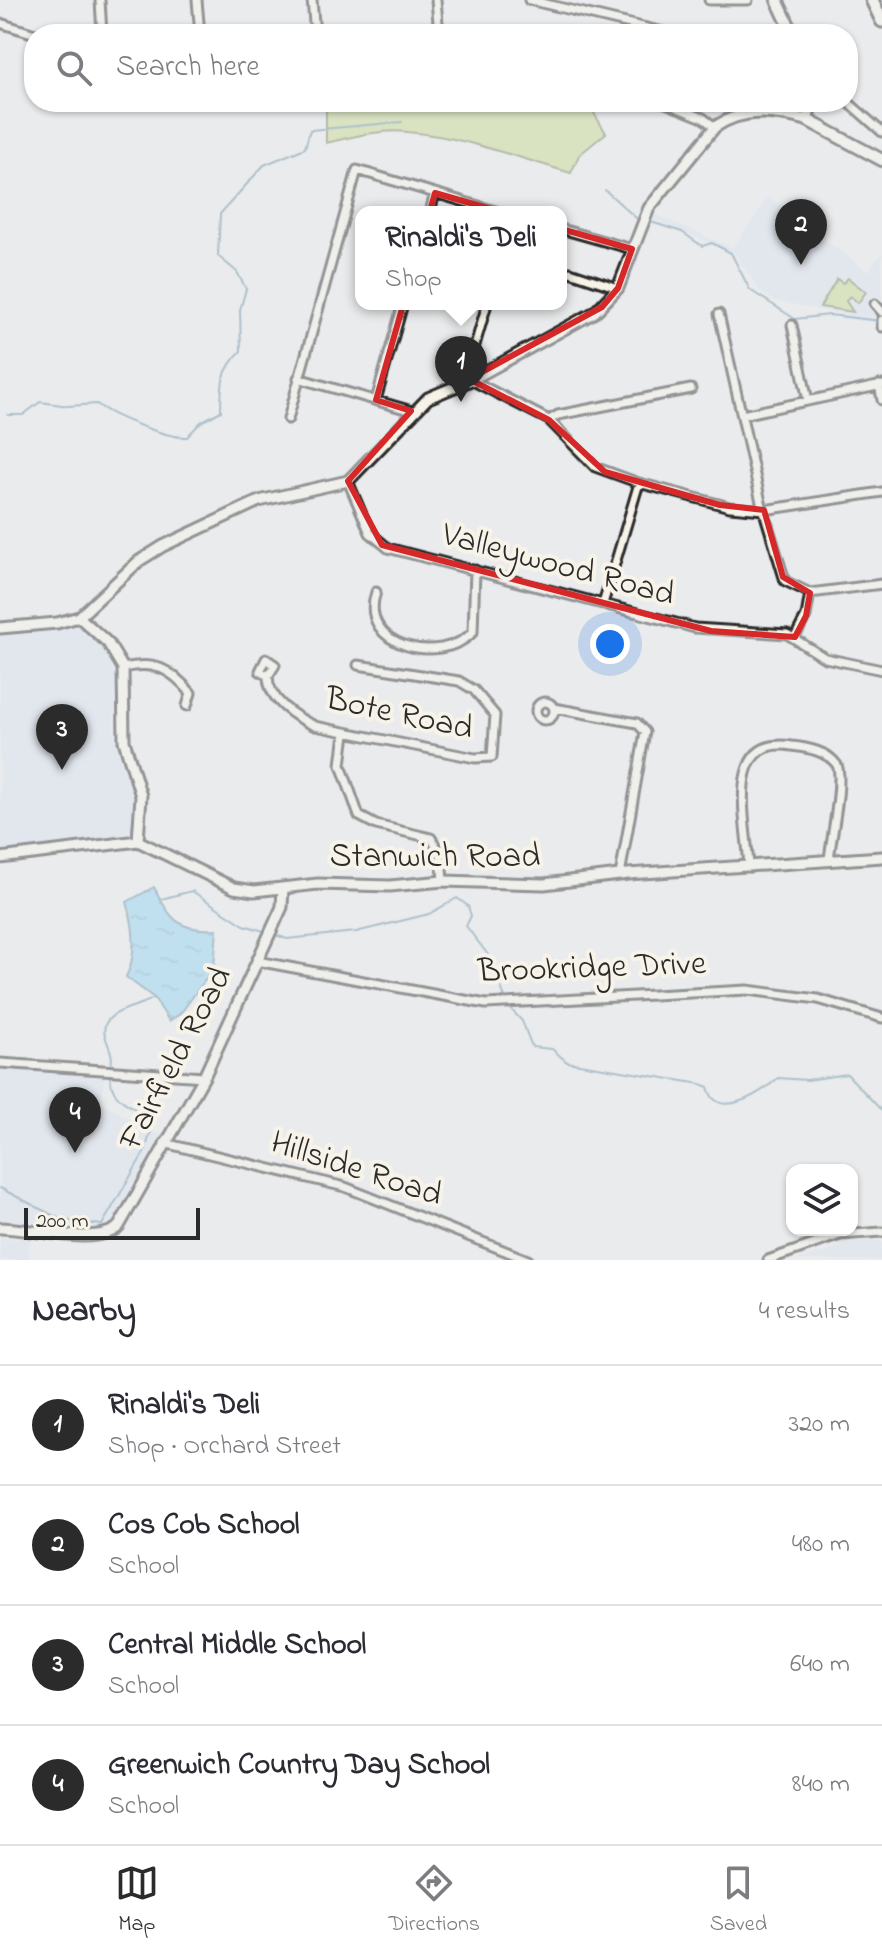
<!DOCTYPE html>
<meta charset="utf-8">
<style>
body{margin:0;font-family:"Indie Flower",sans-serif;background:#f2f2f3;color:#2b2b33}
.controls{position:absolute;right:24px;bottom:24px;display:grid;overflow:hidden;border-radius:16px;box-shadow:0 2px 6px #0004}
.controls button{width:72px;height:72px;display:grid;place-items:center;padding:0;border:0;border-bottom:2px solid #e1e1e2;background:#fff;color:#2b2b33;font:40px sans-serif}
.scale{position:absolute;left:24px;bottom:20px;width:176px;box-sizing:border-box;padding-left:8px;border:4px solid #2b2b2b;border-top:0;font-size:22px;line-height:28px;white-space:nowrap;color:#2b2b2b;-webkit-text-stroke:6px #f7f3e8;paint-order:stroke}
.you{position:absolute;left:610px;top:644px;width:28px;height:28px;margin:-20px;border:6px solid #fff;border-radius:50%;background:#1a73e8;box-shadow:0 0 0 12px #1a73e833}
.badge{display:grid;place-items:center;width:52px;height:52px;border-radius:50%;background:#2b2b2b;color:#fff;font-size:26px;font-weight:700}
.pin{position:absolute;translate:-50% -66px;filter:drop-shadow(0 2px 4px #0008)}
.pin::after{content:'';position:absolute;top:42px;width:28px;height:24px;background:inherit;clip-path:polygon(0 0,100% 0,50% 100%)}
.popup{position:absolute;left:355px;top:206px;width:212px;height:104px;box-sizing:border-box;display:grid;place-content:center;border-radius:16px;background:#fff;filter:drop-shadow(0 2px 6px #0005);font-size:26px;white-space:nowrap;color:#7c7c81}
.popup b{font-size:30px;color:#2b2b33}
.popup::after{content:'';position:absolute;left:50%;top:100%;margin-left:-16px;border:16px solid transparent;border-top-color:#fff}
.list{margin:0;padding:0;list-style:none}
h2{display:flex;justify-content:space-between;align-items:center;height:104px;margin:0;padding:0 32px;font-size:34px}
h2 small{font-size:26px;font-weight:400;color:#7c7c81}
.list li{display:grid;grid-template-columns:52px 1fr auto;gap:24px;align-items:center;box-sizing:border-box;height:120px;padding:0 32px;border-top:2px solid #e1e1e2}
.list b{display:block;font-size:30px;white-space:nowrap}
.list p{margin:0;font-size:26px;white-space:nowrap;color:#7c7c81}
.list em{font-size:26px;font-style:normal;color:#7c7c81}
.icon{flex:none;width:44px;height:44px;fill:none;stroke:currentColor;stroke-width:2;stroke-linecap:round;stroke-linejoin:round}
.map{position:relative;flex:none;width:882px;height:1260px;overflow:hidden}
.search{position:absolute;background:#fff;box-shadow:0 2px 6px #0004;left:24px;right:24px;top:24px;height:88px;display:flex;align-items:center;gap:20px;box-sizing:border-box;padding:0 28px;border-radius:32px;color:#7c7c81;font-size:30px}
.sheet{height:584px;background:#fff}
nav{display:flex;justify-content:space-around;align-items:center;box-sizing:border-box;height:112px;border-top:2px solid #e1e1e2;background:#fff;font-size:22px;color:#7c7c81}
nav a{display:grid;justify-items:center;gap:4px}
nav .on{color:#2b2b2b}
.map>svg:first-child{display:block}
</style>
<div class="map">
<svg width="882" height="1260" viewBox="0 0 882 1260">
<defs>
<pattern id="water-ripples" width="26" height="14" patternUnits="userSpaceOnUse" patternTransform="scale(2)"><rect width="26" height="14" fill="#8fd0f1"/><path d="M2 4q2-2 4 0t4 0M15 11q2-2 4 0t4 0" fill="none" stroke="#7cb3cf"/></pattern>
</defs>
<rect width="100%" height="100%" fill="#eaebec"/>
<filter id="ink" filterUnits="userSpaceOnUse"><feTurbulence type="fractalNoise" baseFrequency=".0125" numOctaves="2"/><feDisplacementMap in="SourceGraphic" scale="16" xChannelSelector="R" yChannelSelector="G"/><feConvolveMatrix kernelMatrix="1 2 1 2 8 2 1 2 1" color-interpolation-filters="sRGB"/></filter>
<g filter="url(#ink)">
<path fill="#dae2f0" d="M768,197l99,74 15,-17v70l-44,-6 1,-4 -66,-14 -13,-9 -27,-39 -82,-33 2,-5 80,34z
M77,625l30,28 9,21 -2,61 21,70 -3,28 -132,20v-220z
M0,1067l105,4 -4,32 60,32 -51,92 -23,3 -87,-8z
M0,1238l30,1 -1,21h-29z
M860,1241h22v19h-86z"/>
<path fill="#c5d88d" stroke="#78825c" stroke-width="2" d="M326,102h250l-1,6 17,2 14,23 -27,22 -8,18c-53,-15 -109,-37 -164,-41 -28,-3 -55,5 -81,11z
M848,278l18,14 -8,11 -8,-7 -4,5 7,11 -33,-5 17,-28 6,4z"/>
<path fill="url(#water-ripples)" stroke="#678ea2" stroke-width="2" d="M154,887c16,31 23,45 63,42l-3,39 -34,46 -11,7 -15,-23 -28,-21c11,-22 8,-51 1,-75z"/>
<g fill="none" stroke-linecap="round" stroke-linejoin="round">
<path stroke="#678ea2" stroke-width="2" d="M605,190l31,28
M651,222l31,10 20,14 10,-3 19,10 19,37 45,29 34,-4 52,6
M8,415h15l17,-13 29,4 28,-2c16,13 70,34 90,33l14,-15 20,-11c0,-27 0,-40 20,-60l-1,-41 6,-21 -9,-17 -19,-16 2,-42 44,-49 41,-17 5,-18 92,-8
M161,899l31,-8 52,34 23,7
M273,934l14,5 69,-7 73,-18 28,-16 11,8 3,10 -5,10 23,30 17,44
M508,1006l14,15 10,26 20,2 15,13 134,22 7,3c8,36 55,5 70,-9l29,2 40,-6 35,37
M111,1067c3,-15 -3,-19 -6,-32 -7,-25 37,-28 49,-37
M0,1188l62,32 40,5 43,-74 6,-20c-7,-31 -41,-20 -41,-58"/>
<g stroke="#2b2b2b" stroke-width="13">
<path id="minor" d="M100,0l2,34
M197,0l3,34
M312,0l3,34
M436,0l3,34
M529,0l143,34
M709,0h39
M0,23l35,11
M772,34l18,-7
M663,102l40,16 12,9
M848,102l34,30
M430,212l5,-19
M561,229l71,20
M570,272l48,16
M487,304l-18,62 2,14 78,40 46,47 44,16 91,24 34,3 118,-18
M875,304l7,8
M719,314l42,188 24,79 25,12 72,-9
M882,320v7
M792,325l16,76
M298,378l114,33
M879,385l3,15
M376,400l27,-96
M742,415l140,-30
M288,419l69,-249 142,42
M549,420l9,-5 133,-26
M348,481l22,52 18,15 307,80 92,6 38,24 57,12
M376,592c-19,55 65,74 97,40l2,-62
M603,604l36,-121
M795,637l11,-21 4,-23
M123,668c32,-7 47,0 68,25l-4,13
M268,676l7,-11 -9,-6 -6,12 8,5c0,24 27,41 47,50l160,32 17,-1 3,-42 -21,-25 -15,-9 -101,-16
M536 711a9 9 0 1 1 18 0a9 9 0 1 1-18 0Z
M554,708l83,15 8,9 -25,143
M345,733l-4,32 18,51 17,9 55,13 10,16 2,27
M749,867c-2,-43 -26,-132 43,-121 16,2 35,5 45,19 7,15 -6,73 -8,95
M257,961l229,43 261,-14 71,9 64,19
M0,1063l204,14
M164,1143l181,44 183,73
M768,1260l72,-25 42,-3"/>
</g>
<g stroke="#2b2b2b" stroke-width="15">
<path id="tertiary" d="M79,617l29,26 15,25 1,73 17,55 -3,45
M0,628l57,-5 22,-6 60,-56 24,-15 96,-45 89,-20 80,-83 43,-18 124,-68 23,-24 31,-80 66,-81c29,-20 60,-15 92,-7
M0,858l138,-17 96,47 20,3 64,-7 72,2 53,-5 101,3 84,-10 254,-17
M0,1228c29,0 100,19 119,-2l85,-149 78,-170 1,-19"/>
</g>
<g stroke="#2b2b2b" stroke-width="16">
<path id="secondary" d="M777,0l16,34
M811,102l-4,18 75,40"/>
</g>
<g stroke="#2b2b2b" stroke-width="17">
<path id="primary" d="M872,0l10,21"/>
</g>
<use href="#minor" stroke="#f7f3e8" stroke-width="7"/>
<use href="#tertiary" stroke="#f7f3e8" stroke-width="9"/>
<use href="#secondary" stroke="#f7f3e8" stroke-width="10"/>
<use href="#primary" stroke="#f7f3e8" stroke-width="11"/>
</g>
</g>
<path d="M0 0H882V1260H0ZM435,193l197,56 -14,39 -16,19 -133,72 80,41 56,52 115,33 44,5 19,67 27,16 -4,23 -11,21 -84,-6 -329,-86 -34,-64 63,-70 -35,-11z" fill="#eaebec" fill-opacity=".55" fill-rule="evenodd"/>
<path fill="none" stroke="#d62828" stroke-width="6" stroke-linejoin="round" d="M435,193l197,56 -14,39 -16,19 -133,72 80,41 56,52 115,33 44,5 19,67 27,16 -4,23 -11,21 -84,-6 -329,-86 -34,-64 63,-70 -35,-11z"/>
<g text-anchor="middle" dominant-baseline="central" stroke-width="8" stroke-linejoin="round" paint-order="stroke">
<g font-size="34" fill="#2b2b2b" stroke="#f7f3e8">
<text transform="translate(558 566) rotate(15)">Valleywood Road</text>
<text transform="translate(399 715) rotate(12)">Bote Road</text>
<text x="435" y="858">Stanwich Road</text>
<text transform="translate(592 969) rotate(-2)">Brookridge Drive</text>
<text transform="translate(177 1059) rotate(-62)">Fairfield Road</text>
<text transform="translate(356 1170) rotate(18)">Hillside Road</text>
</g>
</g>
</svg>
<div class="controls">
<button><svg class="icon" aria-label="layers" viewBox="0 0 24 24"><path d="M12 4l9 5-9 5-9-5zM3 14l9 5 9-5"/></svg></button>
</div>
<div class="scale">200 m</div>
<div class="you"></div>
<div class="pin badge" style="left:461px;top:402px">1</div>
<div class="popup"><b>Rinaldi's Deli</b>Shop</div>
<div class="pin badge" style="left:801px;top:265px">2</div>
<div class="pin badge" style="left:62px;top:770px">3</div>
<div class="pin badge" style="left:75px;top:1153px">4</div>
<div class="search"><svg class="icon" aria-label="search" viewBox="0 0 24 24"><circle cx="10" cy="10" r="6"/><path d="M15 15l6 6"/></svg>Search here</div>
</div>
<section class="sheet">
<h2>Nearby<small>4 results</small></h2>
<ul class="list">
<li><span class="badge">1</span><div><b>Rinaldi's Deli</b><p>Shop · Orchard Street</p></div><em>320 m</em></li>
<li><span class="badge">2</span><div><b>Cos Cob School</b><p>School</p></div><em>480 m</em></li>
<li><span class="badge">3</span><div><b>Central Middle School</b><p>School</p></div><em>640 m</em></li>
<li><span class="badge">4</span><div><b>Greenwich Country Day School</b><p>School</p></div><em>840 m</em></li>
</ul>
</section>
<nav>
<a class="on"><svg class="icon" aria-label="map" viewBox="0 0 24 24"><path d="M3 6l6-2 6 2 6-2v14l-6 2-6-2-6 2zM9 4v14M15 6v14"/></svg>Map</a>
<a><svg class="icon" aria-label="directions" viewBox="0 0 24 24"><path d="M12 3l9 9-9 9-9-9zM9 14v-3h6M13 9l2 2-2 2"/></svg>Directions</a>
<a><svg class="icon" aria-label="saved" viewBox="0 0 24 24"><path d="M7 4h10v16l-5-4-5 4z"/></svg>Saved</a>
</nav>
